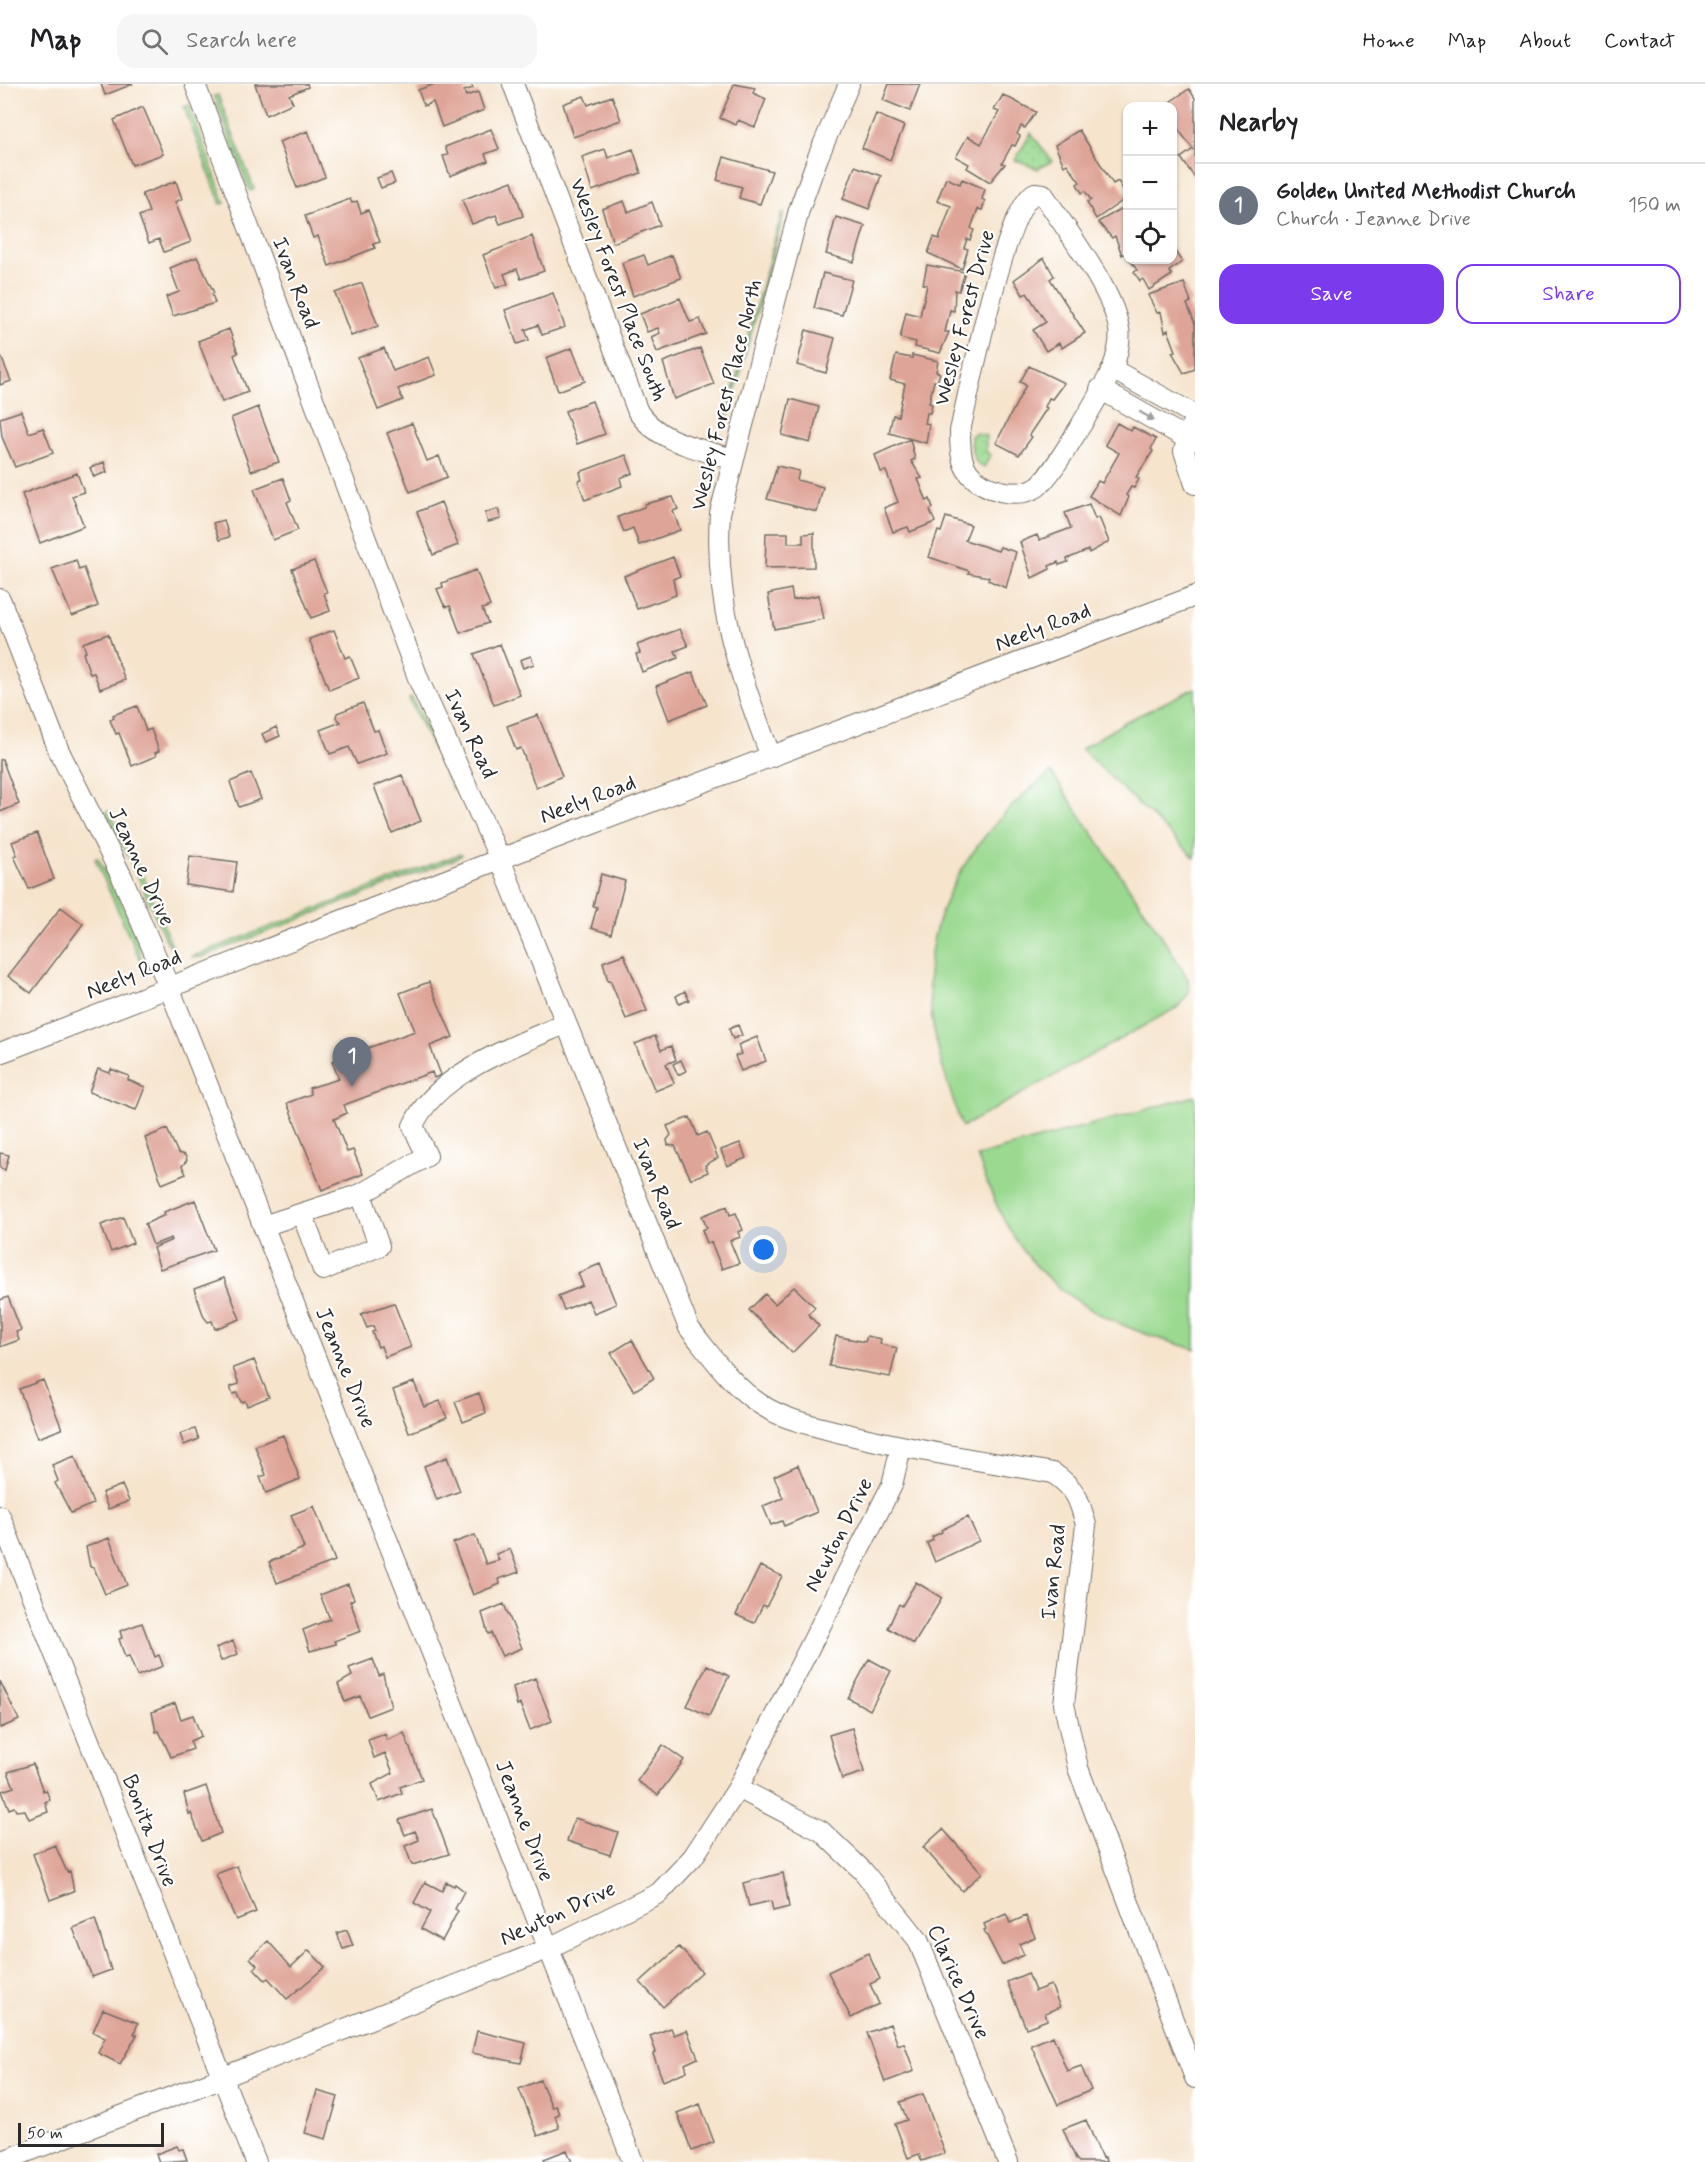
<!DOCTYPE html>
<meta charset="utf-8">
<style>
body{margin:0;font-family:Mynerve,sans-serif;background:#f6f6f6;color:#202124}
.controls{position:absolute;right:18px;top:18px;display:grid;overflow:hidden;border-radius:12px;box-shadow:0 2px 4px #0004}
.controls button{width:54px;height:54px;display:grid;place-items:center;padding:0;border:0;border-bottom:2px solid #e0e0e0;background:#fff;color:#202124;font:30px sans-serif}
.scale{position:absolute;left:18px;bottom:15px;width:146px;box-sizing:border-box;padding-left:6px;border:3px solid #2b2b2b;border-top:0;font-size:16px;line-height:21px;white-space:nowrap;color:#2b2b2b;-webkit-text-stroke:4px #fff;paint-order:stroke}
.you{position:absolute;left:764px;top:1166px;width:21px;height:21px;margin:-15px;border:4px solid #fff;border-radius:50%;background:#1a73e8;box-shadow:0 0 0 9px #1a73e833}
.badge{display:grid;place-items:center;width:39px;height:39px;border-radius:50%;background:#7c3aed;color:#fff;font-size:20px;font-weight:700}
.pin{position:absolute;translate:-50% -50px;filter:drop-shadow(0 2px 3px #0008)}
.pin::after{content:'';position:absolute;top:32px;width:21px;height:18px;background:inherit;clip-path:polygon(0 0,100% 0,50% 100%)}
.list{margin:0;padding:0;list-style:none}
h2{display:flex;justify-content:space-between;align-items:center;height:78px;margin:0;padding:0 24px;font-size:26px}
h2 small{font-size:20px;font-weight:400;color:#757577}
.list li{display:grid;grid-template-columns:39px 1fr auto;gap:18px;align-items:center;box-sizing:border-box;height:84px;padding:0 24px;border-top:2px solid #e0e0e0}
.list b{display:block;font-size:22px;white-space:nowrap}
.list p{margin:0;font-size:20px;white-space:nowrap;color:#757577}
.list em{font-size:20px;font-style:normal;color:#757577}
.actions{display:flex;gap:12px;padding:18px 24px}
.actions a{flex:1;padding:14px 0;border:2px solid #7c3aed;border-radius:18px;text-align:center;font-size:21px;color:#7c3aed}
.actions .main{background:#7c3aed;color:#fff}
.icon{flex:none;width:33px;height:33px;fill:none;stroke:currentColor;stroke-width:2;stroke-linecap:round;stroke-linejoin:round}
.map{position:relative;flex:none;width:1195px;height:2078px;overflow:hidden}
header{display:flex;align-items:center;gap:36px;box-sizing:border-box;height:84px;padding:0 30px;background:#fff;border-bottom:2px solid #e0e0e0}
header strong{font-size:28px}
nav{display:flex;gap:33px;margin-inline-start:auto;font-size:21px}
.search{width:420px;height:54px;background:#f6f6f6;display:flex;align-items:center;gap:15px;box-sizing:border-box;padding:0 21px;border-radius:18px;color:#757577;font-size:22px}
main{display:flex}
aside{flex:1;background:#fff}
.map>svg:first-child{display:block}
</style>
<header>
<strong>Map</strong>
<div class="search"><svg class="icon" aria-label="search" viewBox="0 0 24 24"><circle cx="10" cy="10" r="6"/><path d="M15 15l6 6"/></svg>Search here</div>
<nav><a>Home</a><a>Map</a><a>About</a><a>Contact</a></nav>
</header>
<main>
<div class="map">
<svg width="1195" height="2078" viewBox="0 0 1195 2078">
<defs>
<pattern id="green-dots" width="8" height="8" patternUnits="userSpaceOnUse" patternTransform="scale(1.5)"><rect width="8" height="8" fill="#9ad98f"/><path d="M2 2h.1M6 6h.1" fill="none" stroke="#85ba7c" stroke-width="1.8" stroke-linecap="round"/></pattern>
</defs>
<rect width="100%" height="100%" fill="#fff"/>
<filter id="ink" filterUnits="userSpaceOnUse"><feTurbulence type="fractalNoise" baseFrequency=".0167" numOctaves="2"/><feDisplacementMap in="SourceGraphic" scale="12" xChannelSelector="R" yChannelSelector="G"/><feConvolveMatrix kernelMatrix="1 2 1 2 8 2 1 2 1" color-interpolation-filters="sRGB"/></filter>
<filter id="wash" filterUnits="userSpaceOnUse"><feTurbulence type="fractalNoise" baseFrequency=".008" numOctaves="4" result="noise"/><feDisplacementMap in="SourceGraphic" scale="24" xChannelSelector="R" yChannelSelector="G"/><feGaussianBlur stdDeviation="1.35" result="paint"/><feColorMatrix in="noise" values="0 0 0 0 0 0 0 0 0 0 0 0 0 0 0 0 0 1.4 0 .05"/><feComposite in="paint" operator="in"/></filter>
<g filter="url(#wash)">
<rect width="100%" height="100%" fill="#f6e4cd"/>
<path fill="url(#green-dots)" stroke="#62825d" stroke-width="1.5" d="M218,11l36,94 -4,2 -36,-95z
M189,21l36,98 -4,1 -37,-97z
M1031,49l21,28 -14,8 -23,-9z
M782,129h2l-55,202 -6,10z
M975,349l11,3v16l5,3 -7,12c-12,-3 -13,-19 -13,-31z
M412,614l44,90 -3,2 -44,-91z
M109,727l35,67 30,73 -9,-12 -27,-63 -33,-64z
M459,770l3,1 -7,4 -253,98h-11z
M98,774c12,22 45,81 43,104l-46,-103z"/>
<path fill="#9ad98f" stroke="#62825d" stroke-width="1.5" d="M1195,604v170l-114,-109 44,-27z
M1051,688l116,172 21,35 1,14 -11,14 -216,120c-15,-44 -32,-94 -33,-141 -2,-88 56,-163 122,-214z
M1195,1012v253c-80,-21 -151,-52 -191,-129 -11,-20 -19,-43 -27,-64z"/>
<g id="blocks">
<path fill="#dfa498" d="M101,0h32l-28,11z
M255,0h52l1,3 -19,8 4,8 -27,12z
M435,0h36l2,4 -9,3 2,5 12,-4 6,18 -42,17 -9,-25 -9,4 -6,-16z
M734,0l21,4 -2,5 13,6 -11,28 -17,-7 -2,5 -16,-7z
M889,0h31l-10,27 -27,-11z
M1189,5l6,9v80l-14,-20 12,-9 -21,-28v-15h-8z
M1003,11l33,17 -11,16 -4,-2 -4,8 3,2 -5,10 -3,-1 -10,18 3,1 -15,18 -23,-14 2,-4 -13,-7 12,-21 13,8 18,-32 -5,-2z
M584,12l4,9 24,-9 9,24 -48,17 -10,-33z
M143,23l20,47 -31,11 -18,-45z
M876,30l28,12 -14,34 -28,-12z
M491,45l8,20 -14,5 3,7 -38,15 -7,-20 5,-1 -3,-8z
M1079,46l34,54 5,-3 10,16 -32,22 -9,-17 4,-2 -6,-9 -3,2 -5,-9 3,-2 -13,-18 -3,2 -9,-21z
M308,47l17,46 -28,11 -18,-46z
M605,65l3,9 25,-9 8,24 -49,18 -10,-34z
M724,73l48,14 -12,33 -21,-6 3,-11 -25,-7z
M855,82l26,10 -12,33 -26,-10z
M391,89l4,10 -14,5 -4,-10z
M946,94l14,6 2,-5 23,10 -3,10 3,2 -3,9 -4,-1 -7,19 3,2 -4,10 -3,-1 -3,9 4,1 -6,20 -34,-16 6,-16 5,2 12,-33 -14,-5z
M176,97l6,18 -7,3 16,40 -27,10 -5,-13 -10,4 -10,-27 10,-4 -7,-18z
M512,97l11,35 -23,8 -4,-9 -24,9 -10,-24z
M350,115l2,4 5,-2 4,12 7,-3 12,32 -7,2 2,4 -46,18 -11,-30 -5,2 -8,-22z
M624,117l4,11 24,-10 8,23 -47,18 -11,-34z
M1128,121v51l-3,-3 -3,2 -7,-19 -3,2 -14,-16z
M836,133l29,9 -11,36 -28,-8z
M532,152l12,35 -23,8 -4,-10 -13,5 4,10 -12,4 -13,-33z
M1172,163l10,15 -13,9 3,4 -23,15 -6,-11 -3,2 -6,-9 3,-2 -7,-10h42z
M644,171l4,10 24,-10 9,23 -48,18 -11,-33z
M197,173l17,36 -2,1 3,9 -42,13 -7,-19 13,-5 -9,-24z
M1044,174l10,18 -4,3 35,54 -23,15 -3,-5 -13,8 -13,-21 13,-8 -19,-29 -4,2 -9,-15z
M927,181l38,7 -6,19 -4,-1 -1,21 -4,-1 -5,22h4l-9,21 -25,-6 1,-5 -16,-4 6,-26 14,4 7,-31 -4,-1z
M823,189l29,7 -10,35 -28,-7z
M362,199l16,43 -27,10 -16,-43z
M1184,199l7,19 -4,2 8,20v45l-11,4 -12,-21 4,-1 -8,-21 -3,2 -4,-20 -4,1 -9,-18z
M553,209l12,34 -23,8 -4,-10 -13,5 4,10 -12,4 -12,-34z
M680,214l10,24 10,-3 6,15 -49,18 -6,-15 9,-4 -2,-5 -11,4 -7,-18z
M229,245l9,24 -4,2 14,37 -26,10 -24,-61z
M806,246l29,8 -9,35 -29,-8z
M384,264l9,23 36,-14 7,18 -38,14 5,11 -25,10 -20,-52z
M572,264l13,33 -27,10 -12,-33z
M700,264l14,36 -40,15 -11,-37z
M0,270l11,27 -11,4z
M896,271l16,3v-3l26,6 -2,11 4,1 -3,9 -3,-1 -5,22 3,1 -2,9h-3l-2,10 4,1 -3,19 -37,-10 4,-18 5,1 7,-32 -15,-4z
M1029,282l35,17 -12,16 -3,-1 -4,9 2,1 -18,27 3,2 -13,18 -23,-12 30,-58 -6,-3z
M790,315l29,8 -9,36 -28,-8z
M592,317l13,33 -28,10 -12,-33z
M258,323l21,55 -28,9 -20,-53z
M21,327l8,22 14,-5 10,25 -38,14 -13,-30 -2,-19z
M412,339l15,38 12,-5 8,21 -37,15 -23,-59z
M1117,339l14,8 2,-4 23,12 -5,10 2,2 -17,26 3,2 -5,9 -3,-1 -5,8 3,2 -8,19 -32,-20 9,-15 4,2 17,-30 -14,-8z
M910,355l5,20 -4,2 11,17 -4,1 9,22 3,-2 3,9 -3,2 5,12 -25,10 -2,-5 -15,5 -9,-24 14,-6 -12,-31 -5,1 -6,-17z
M626,371l7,18 -13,5 2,8 -37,14 -7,-19 4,-1 -2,-8z
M104,378l3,10 -13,5 -4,-9z
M777,382l22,5 -2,9 26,7 -6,25 -50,-13z
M77,389l7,19 -12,4 12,30 -44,17 -18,-49z
M283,394l8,22 -4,2 11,28 -25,10 -19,-51z
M673,413l5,12 -5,2 7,19 -41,15 -6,-17 -9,4 -6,-15 26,-10 1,-3z
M441,418l17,43 -25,10 -16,-43z
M1089,420l6,15 4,-2 10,25 -20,11 -1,-3 -21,9 1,3 -9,3 -1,-3 -9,4 1,3 -18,9 -12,-36 17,-7 2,5 32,-12 -6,-15z
M498,425l3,10 -13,3 -3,-9z
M946,433l25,8 -6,15 33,11 2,-4 16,5 -10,36 -18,-8 1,-3 -21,-4 1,-2 -40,-14 9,-26 3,1z
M224,436l5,17 -10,3 -6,-17z
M766,449h22v10h15v-9l11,-1v34l-49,1z
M673,473l7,19 -7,3 3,16 -39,14 -13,-33z
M76,476l3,10 5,-2 14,38 -26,10 -20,-47z
M314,477l13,31 -3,1 6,18 -19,7 -19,-49z
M476,486l14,36 -8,3 6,14 -28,10 -10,-27 -4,1 -3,-4 -6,-14 6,-2 -1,-4z
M791,505l2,11 26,-5 5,24 -50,10 -6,-35z
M680,545l8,17 -13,5 3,7 -36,14 -6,-18 4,-1 -3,-8z
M334,546l11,28 5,-2 9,22 -30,12 -20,-51z
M108,550l17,46 -25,9 -6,-16 -4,1 -7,-21 3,-1 -3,-9z
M500,560l20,51 -26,10 -20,-51z
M531,572l3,8 -11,4 -3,-8z
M693,588l14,33 -38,15 -13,-34z
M363,619l11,28 4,-1 9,23 -30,11 -8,-17 -19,7 -10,-24 21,-8 -5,-5 1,-4z
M137,622l9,25 5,-2 8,22 -4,2 1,3 -24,10 -13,-33 -3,1 -6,-14 4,-2 -1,-3z
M538,631l24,61 -26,12 -15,-40 -5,2 -9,-24z
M276,643l4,9 -14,6 -4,-8z
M2,675l17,45 -19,8v-52z
M251,689l10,26 -22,8 -9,-25z
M402,691l19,46 -29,12 -18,-47z
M37,749l17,46 -25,10 -15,-33 3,-1 -5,-13z
M190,772l47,6 -4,30 -47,-7z
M601,790l24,7 -14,53 -20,-6 6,-21 -4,-1z
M61,823l22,17 -52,69 -23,-17z
M624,870l23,57 -21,8 -16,-39 -2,1 -5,-19z
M429,898l24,55 -23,9 11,29 -7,3 -2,-6 -88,33 3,8 -13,6 13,33 6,-2 10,24 -41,16 -35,-87 24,-9 -2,-6 30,-9 -7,-18 83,-30 -15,-38z
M685,907l4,9 -10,4 -3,-8z
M738,941l4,10 -9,4 -4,-10z
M655,952l6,14 10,-4 5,14 -10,4 8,19 -19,8 -20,-47z
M757,953l9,24 -25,10 -6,-15 6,-2 -3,-9z
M681,976l5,11 -8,4 -5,-11z
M98,985l12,4 1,-4 18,7 -1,4 17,7 -9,23 -47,-18z
M690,1033l8,19 9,-4 11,26 -13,7 3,7 -17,7 -16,-33 -7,-1 -1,-5 4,-5 -4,-9z
M167,1045l11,24 7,2 2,5 -5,6 4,8 -24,10 -17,-46z
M740,1059l6,15 -19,8 -6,-16z
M0,1069l9,2 -4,15 -5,-2z
M195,1116l19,50 -54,19 -7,-21 19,-8 -1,-2 -18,7 -8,-21 20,-9 -1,-3z
M727,1122l3,9 6,-2 7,17 -5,2 2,5 -10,4 9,22 -17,6 -11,-27 -4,1 -5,-13 5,-2 -5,-12z
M123,1133l10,26 -22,9 -10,-27z
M600,1180l16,40 -22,9 -6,-13 -24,10 -6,-14 25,-10 -5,-13z
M224,1194l16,41 -25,10 -3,-8 -4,1 -4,-5 -10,-28z
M794,1203l21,20 -7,7 11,12 -27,27 -43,-43 16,-16 10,10z
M8,1213l13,33 -5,2 3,8 -19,7v-47z
M394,1219l17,44 -26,10 -4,-11 -3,1 -6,-15 3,-1 -2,-5 -6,2 -6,-14z
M836,1252l29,6 2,-6 14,3 -1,5 17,4 -7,29 -61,-11z
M632,1256l22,38 -20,13 -23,-38z
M254,1276l15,37 -22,9 -2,-5 -4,1 -4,-9 -4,1 -3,-7 9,-3 -6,-16z
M43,1296l19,49 -24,9 -19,-49z
M414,1298l10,25 16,-6 7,17 -38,15 -16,-43z
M479,1309l7,20 -23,9 -8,-20z
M195,1345l4,10 -15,6 -4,-11z
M283,1351l17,44 -34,14 -6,-16 6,-2 -11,-29z
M75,1372l18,48 -22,9 -16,-30 3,-2 -6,-16z
M447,1373l13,34 -23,9 -13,-34z
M798,1381l19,47 -33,14 -2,-5 -11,4 -8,-19 20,-8 -9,-22z
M122,1401l7,16 -21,8 -6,-16z
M314,1422l21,55 -58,22 -8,-21 35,-14 -13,-33z
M968,1433l11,24 -44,21 -8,-19 6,-3 -1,-3 10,-5 -1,-2z
M475,1451l11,29 13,-4 -3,-6 14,-5 9,23 -20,7 1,5 -27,11 -20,-52z
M109,1454l18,47 -22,9 -11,-26 -4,-1 -4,-20z
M760,1482l22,10 -16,31 -3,-2 -9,18 -18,-8z
M916,1498l26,16 -28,46 -26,-16 11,-24 3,2z
M348,1500l6,15 -4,2 11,30 -27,10 2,3 -26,7 -7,-21 27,-11 -10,-24z
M504,1520l18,44 -20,8 -11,-23 -3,1 -6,-21z
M142,1539l13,34 4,-2 4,11 -26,10 -8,-20 -4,1 -6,-18 3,-1 -2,-7z
M233,1557l5,13 -17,7 -5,-13z
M373,1575l6,17 4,-2 8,33 -23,9 -8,-20 -15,6 -7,-18 14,-8 -3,-8z
M869,1575l22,12 -21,39 -22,-12z
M707,1581l22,11 -20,40 -22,-10z
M535,1594l17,43 -22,9 -10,-26 -3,2 -4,-19z
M0,1597l19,39 -19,8z
M175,1619l6,16 12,-4 8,21 -11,5 3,8 -22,8 -12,-26 -3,1 -4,-20z
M852,1644l12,44 -22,7 -13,-44z
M404,1649l18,46 -22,8 2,6 -23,9 -7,-18 21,-11 -8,-20 -11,5 -6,-18 17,-6 2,6z
M663,1661l21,15 -26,35 -21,-14z
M33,1680l10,27 3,-1 4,10 -5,2 3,10 -19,7 -4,-9 -9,1 -2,-4 -5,2 -7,-18 12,-4 -6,-15z
M206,1702l15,47 -19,8 -11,-28 -2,1 -5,-20z
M432,1725l17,45 -37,11 -7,-19 14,-6 -4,-9 -10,4 -6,-15z
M575,1734l43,14 -8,23 -43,-14z
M943,1745l39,44 -20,18 -39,-44z
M55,1761l12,27 3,-1 4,20 -24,9 -17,-46z
M237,1782l19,46 -20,8 -20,-46z
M783,1789l6,34 -16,4 -2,-10 -22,5 -6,-23z
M425,1798l17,9 4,-9 8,4 1,-2 9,7 -9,18 3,2 -16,30 -21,-12 9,-17 -16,-9z
M1006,1830l4,9 16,-7 9,21 -16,7 5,11 -22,10 -18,-35 2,-1 -2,-5z
M95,1835l16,51 -19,7 -19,-49z
M347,1846l6,16 -10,3 -6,-16z
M268,1857l23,26 18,-17 16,17 -38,32 -19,-21 -3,2 -11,-12 3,-3 -7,-7z
M679,1863l23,25 -39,35 -23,-25z
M868,1869l12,26 -10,5 9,20 -28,14 -23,-46z
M1028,1889l7,18 16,-6 9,22 -15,6 2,7 -21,8 -19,-46z
M103,1925l35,14 -4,11 3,1 -17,29 -22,-11 7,-15 -12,-6z
M890,1940l8,21 6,-2 10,28 -29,11 -18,-49z
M671,1944l3,7 13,-5 11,28 -13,6 2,7 -24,10 -10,-27 3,-2 -6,-16z
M477,1947l49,12 -5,20 -49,-10z
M1053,1952l14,35 14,-5 10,24 -33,15 -27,-60z
M540,1996l12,27 4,-1 3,8 -4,2 4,12 -21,8 -19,-47z
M317,2007l21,6 -12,42 -21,-6z
M923,2010l22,59 -23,8 -3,-7 -11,4 -13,-34 12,-4 -7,-18z
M700,2020l14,38 -22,9 -15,-38z
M1086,2036l16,38 3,-1 1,5h-27l-3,-3 -13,-30z
M177,2062l2,4 4,-1 4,11 -28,2 -3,-8z
M567,2066l5,12h-27l-1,-3z"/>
</g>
</g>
<g filter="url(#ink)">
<use href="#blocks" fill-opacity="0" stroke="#726c64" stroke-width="1.5"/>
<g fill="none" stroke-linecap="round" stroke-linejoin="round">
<g stroke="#726c64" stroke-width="22">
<path id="minor" d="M195,0l225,599 80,176 189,469c22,27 42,57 71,76 24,16 55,22 82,29 70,17 140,28 211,40 23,16 26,25 33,52l-22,179 14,64 117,310
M513,0l125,328c21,31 61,36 94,47
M1035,109l8,1c23,36 69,94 76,135 2,11 -2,29 -7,40 -8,19 -61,110 -75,118 -19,12 -52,4 -67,-13 -10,-11 -10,-30 -10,-43 9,-39 45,-223 75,-238z
M1112,285l83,46
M1100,305l86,49 9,2
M1191,342l-7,25 11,33
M0,515l59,152 63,126 47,110 464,1175
M771,673c-32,-86 -57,-150 -51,-244l79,-303 19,-53 31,-73
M0,969l500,-194 695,-263
M361,1110l66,-38 -14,-30c22,-52 103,-81 152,-102
M263,1142l98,-32 18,52 -56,24 -21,-56
M0,1432l256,646
M738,1704l83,43 42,40 55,69 90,222
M0,2078l221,-84 326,-129 112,-56 34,-36 45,-69 154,-303 9,-38"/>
</g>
<use href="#minor" stroke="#fff" stroke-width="20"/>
</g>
<defs><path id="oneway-solid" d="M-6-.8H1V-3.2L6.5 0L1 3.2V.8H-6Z" transform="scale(1.5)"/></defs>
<use fill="#a0a0a0" href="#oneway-solid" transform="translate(1147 332) rotate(30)"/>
</g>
<g text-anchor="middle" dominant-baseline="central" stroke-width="4.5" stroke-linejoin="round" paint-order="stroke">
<g font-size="22" fill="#2b2b2b" stroke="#fff">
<text transform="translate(295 199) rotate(69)">Ivan Road</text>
<text transform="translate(618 206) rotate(69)">Wesley Forest Place South</text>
<text transform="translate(965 234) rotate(-75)">Wesley Forest Drive</text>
<text transform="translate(727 311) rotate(-76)">Wesley Forest Place North</text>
<text transform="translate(1043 544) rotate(-21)">Neely Road</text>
<text transform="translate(470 650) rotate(65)">Ivan Road</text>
<text transform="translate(588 716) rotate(-21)">Neely Road</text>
<text transform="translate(141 783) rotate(65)">Jeanne Drive</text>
<text transform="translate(134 891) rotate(-22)">Neely Road</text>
<text transform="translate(656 1100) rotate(68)">Ivan Road</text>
<text transform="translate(345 1284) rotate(68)">Jeanne Drive</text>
<text transform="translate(839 1451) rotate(-63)">Newton Drive</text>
<text transform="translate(1054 1488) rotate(-84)">Ivan Road</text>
<text transform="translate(524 1737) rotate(69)">Jeanne Drive</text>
<text transform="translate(149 1747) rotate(69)">Bonita Drive</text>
<text transform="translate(558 1830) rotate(-25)">Newton Drive</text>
<text transform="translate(958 1898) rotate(66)">Clarice Drive</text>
</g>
</g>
</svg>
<div class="controls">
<button>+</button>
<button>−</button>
<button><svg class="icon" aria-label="locate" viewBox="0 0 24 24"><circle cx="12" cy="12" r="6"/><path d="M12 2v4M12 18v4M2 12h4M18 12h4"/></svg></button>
</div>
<div class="scale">50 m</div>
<div class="you"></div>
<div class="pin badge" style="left:352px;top:1003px;background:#6b7280">1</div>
</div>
<aside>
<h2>Nearby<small></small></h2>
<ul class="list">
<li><span class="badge" style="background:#6b7280">1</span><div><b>Golden United Methodist Church</b><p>Church · Jeanne Drive</p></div><em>150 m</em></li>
</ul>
<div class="actions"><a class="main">Save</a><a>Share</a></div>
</aside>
</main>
